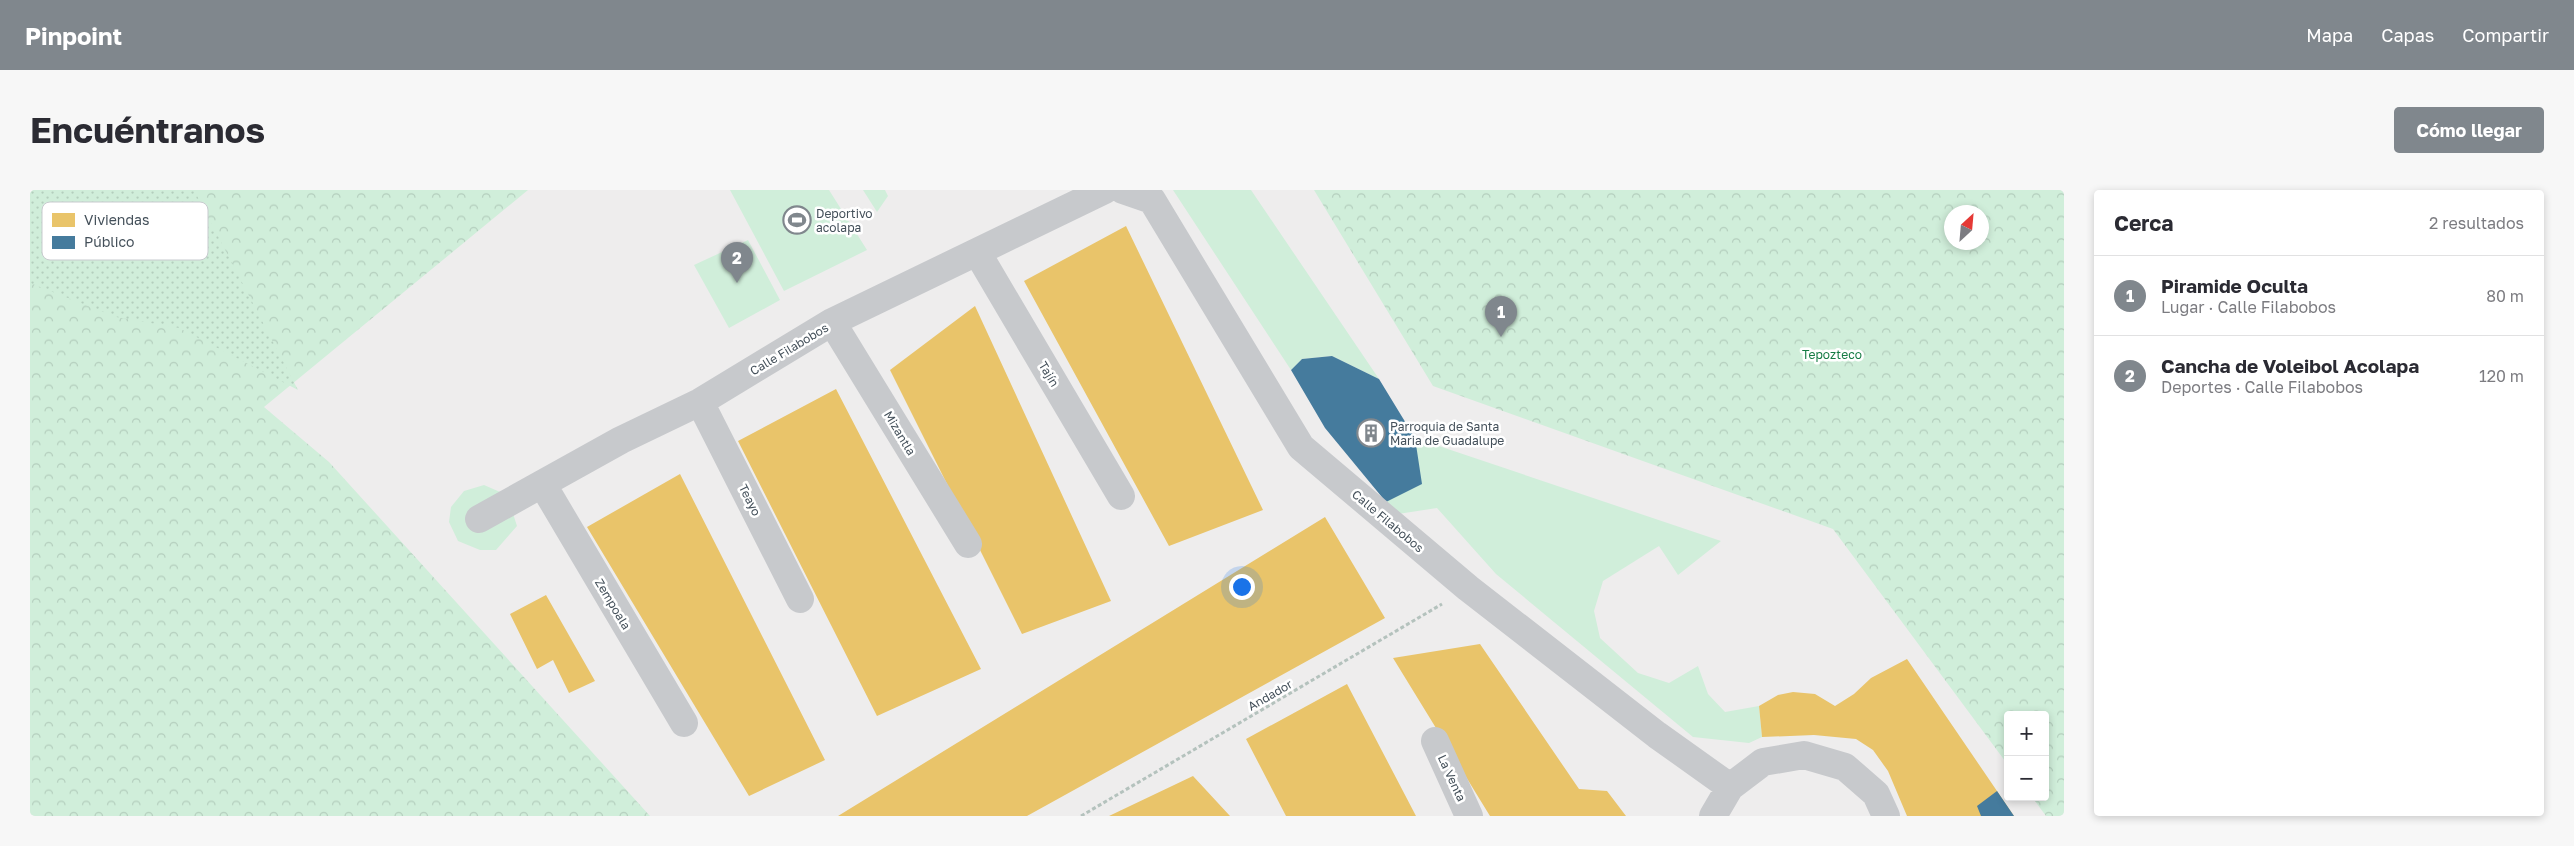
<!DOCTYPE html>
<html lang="es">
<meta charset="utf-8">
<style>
body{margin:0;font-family:"Golos Text",sans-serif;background:#f7f7f7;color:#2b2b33}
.controls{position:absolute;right:15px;bottom:15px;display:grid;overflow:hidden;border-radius:5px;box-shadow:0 2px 8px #0003}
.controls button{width:45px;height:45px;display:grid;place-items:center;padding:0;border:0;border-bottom:1px solid #e1e1e2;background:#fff;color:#2b2b33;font:25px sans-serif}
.compass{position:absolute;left:1914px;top:15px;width:45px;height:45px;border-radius:50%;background:#fff;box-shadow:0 2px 8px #0003;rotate:26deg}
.you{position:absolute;left:1211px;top:396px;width:18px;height:18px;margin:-12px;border:4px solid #fff;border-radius:50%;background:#1a73e8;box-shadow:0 0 0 8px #1a73e833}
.badge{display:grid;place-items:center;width:32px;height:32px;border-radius:50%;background:#80878d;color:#fff;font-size:16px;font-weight:700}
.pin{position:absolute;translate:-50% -41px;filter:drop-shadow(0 1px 2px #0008)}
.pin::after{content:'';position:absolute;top:26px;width:18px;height:15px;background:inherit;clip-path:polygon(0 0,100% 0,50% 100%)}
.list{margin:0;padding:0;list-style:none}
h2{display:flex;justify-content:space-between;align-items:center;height:65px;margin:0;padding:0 20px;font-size:21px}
h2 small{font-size:16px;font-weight:400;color:#7c7c81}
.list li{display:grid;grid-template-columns:32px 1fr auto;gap:15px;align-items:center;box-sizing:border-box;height:80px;padding:0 20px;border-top:1px solid #e1e1e2}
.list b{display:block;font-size:19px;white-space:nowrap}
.list p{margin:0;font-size:16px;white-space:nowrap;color:#7c7c81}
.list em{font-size:16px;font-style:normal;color:#7c7c81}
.map{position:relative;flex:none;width:2034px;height:626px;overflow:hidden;border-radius:5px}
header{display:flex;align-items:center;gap:30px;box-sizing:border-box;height:70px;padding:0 25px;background:#80878d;color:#fff}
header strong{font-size:24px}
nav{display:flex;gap:28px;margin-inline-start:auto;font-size:18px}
.intro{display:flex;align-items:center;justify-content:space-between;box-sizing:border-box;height:120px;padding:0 30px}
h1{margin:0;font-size:35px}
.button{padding:12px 22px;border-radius:5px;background:#80878d;color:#fff;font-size:18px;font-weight:700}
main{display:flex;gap:30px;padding:0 30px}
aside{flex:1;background:#fff;border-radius:5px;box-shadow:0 2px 8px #0003}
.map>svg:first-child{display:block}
</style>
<header>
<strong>Pinpoint</strong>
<nav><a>Mapa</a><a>Capas</a><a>Compartir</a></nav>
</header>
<div class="intro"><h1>Encuéntranos</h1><a class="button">Cómo llegar</a></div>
<main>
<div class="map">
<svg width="2034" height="626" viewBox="0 0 2034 626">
<defs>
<pattern id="forest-crowns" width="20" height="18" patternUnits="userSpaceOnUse" patternTransform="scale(1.25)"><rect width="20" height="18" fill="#d0eeda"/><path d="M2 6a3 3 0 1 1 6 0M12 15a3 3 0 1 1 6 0" fill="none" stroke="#b4cebd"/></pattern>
<pattern id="park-dots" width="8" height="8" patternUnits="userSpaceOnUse" patternTransform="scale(1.25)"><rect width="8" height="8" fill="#d0eeda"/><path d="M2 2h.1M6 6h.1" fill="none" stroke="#b4cebd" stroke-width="1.8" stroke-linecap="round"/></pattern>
</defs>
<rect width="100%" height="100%" fill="#eeeded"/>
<path fill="#d0eeda" d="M700,0h99l38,60 -83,41z
M833,0h22l3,6 -11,16z
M1143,0h78l128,189 -47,-23 -30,3 -11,11z
M718,50l32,60 -51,28 -35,-63z
M1385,248l306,103 -43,34 -19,-29 -56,35 -9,30 6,27 38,35 31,10 29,-17 10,28 17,18 34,-6 3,31 -13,6 -56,-6 -197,-163 -59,-66 -39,6 -12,-12z
M454,295l23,10 10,31 -21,24h-16l-22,-9 -9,-19 2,-15 13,-16z"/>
<path fill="url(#forest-crowns)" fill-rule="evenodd" d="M0,0h498l-264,217 65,55 321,354h-620z
M1284,0h750v626h-18l-14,-19h13v-82h-37v50l-175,-236 -400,-143zM1951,22v30h-30v-30z"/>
<path fill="url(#park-dots)" d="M0,0h164l104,200 -119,-62 -63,-11 -86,-34z"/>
<path fill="#e9c46a" d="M1096,36l137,284 -94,36 -145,-265z
M945,116l136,295 -89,33 -132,-264z
M806,199l145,280 -104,47 -139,-275z
M650,284l145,286 -76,36 -162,-269z
M1295,327l60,101 -358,198h-189z
M516,405l49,86 -26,12 -16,-33 -16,9 -27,-55z
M1450,454l99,145 28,2 19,25h-136l-97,-158z
M1877,469l90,132 17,25h-107l-19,-45 -15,-21 -17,-11 -42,-4 -52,2 -3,-31 19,-11 15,-3 22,2 20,12 19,-12 17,-16z
M1317,494l69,132h-130l-40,-77z
M1163,586l37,40h-121z"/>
<path fill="#457b9d" d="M1302,166l47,23 36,59 7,46 -36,18 -61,-74 -34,-58 11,-11z
M1967,601l17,25h-33l-4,-10z"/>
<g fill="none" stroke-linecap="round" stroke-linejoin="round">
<path stroke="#b4c2bd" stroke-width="3" stroke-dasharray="4 2.5" stroke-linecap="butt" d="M1051,626l361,-212"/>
<path stroke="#c7c9cc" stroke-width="28" d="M1093,0l29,10 149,247 167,141 189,147 73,52
M947,62l144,244
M802,132l136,222
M670,212l100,197
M513,295l141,238
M449,329l142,-79 79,-38 132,-80 273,-132
M1405,551l34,75
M1683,626l17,-29 33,-25 41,-7 41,12 31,27 10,22"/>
</g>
<defs>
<g id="stadium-ring" transform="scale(1.4375)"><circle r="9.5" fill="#fff" stroke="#80878d" stroke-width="1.5"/><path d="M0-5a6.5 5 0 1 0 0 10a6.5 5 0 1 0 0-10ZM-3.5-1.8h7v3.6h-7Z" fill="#80878d"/></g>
<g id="building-ring" transform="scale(1.4375)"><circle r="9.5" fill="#fff" stroke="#80878d" stroke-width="1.5"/><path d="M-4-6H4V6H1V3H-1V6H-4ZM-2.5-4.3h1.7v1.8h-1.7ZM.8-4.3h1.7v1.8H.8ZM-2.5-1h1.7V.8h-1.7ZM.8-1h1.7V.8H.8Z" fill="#80878d"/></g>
</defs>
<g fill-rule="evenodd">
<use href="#stadium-ring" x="767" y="30"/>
<use href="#building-ring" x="1341" y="243"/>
</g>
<g text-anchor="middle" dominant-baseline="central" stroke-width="5" stroke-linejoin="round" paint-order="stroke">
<g font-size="12" fill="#44505a" stroke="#fff" text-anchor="start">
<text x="786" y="23">Deportivo<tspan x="786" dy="14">acolapa</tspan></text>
<text x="1360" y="236">Parroquia de Santa<tspan x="1360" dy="14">Maria de Guadalupe</tspan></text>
</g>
<g font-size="12" fill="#44505a" stroke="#fff">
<text transform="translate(759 159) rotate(-31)">Calle Filabobos</text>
<text transform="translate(1019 184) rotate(59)">Tajín</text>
<text transform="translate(870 243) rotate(59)">Mizantla</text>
<text transform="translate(720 310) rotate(63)">Teayo</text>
<text transform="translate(1358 331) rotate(40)">Calle Filabobos</text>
<text transform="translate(583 414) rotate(59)">Zempoala</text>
<text transform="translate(1240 505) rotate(-30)">Andador</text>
<text transform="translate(1422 588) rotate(65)">La Venta</text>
</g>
<g font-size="12" fill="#157b44" stroke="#fff">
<text x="1802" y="164">Tepozteco</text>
</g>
</g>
<rect x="12" y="12" width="166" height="58" rx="8" fill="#fff" stroke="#c7cace" stroke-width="1"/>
<rect x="22" y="23" width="23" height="14" fill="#e9c46a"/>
<rect x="22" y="46" width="23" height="13" fill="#457b9d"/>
<g font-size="14" fill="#44505a">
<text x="54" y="35">Viviendas</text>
<text x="54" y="57">Público</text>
</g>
</svg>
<div class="controls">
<button>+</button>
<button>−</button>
</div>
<svg class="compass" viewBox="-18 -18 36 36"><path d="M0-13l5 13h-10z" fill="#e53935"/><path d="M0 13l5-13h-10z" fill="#7c7c81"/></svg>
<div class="you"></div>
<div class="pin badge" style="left:1471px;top:147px">1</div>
<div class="pin badge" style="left:707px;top:93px">2</div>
</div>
<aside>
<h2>Cerca<small>2 resultados</small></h2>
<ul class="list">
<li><span class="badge">1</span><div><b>Piramide Oculta</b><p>Lugar · Calle Filabobos</p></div><em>80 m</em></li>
<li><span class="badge">2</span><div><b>Cancha de Voleibol Acolapa</b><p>Deportes · Calle Filabobos</p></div><em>120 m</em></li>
</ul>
</aside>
</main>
